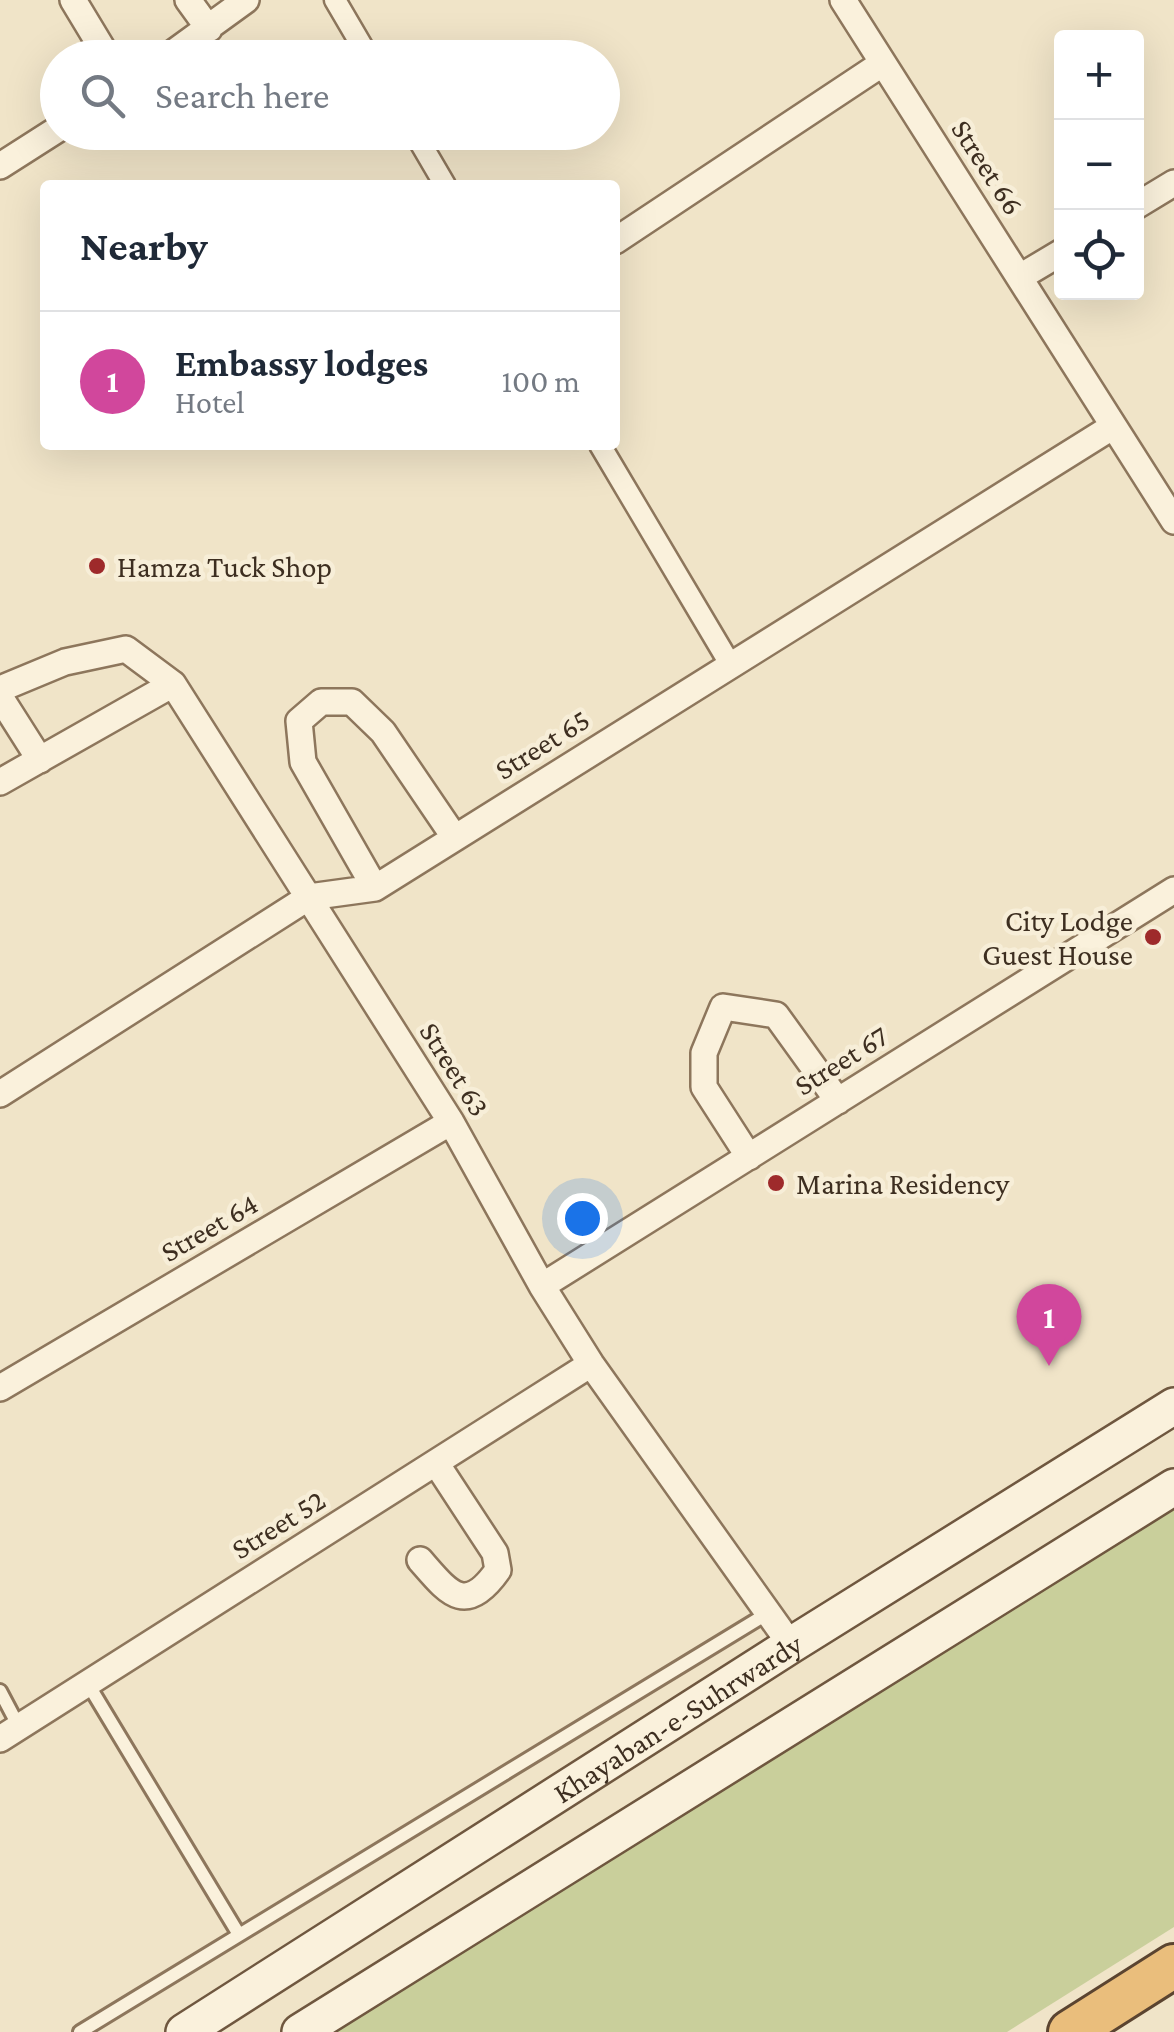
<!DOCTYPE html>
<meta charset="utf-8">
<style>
body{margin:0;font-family:"Crimson Pro",serif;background:#f2f2f3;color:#1f2937}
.controls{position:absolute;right:30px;top:30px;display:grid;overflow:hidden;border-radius:10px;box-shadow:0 10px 40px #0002}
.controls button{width:90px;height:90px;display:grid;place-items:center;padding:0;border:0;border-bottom:2px solid #e0e1e3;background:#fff;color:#1f2937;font:50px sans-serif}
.you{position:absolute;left:582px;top:1218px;width:35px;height:35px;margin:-25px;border:8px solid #fff;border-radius:50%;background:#1a73e8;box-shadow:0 0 0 15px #1a73e833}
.badge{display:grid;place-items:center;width:65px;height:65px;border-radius:50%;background:#7c3aed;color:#fff;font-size:32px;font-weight:700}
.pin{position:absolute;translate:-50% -82px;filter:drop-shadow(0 2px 5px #0008)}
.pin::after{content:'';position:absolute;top:52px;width:35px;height:30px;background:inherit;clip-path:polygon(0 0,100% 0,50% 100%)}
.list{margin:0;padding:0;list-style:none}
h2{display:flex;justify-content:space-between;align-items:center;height:130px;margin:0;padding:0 40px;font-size:42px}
h2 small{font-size:32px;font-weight:400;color:#747a83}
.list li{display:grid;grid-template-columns:65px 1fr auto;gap:30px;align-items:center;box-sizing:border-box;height:140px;padding:0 40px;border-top:2px solid #e0e1e3}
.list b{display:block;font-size:38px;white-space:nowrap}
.list p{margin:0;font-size:32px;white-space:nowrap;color:#747a83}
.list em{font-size:32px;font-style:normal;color:#747a83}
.icon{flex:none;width:55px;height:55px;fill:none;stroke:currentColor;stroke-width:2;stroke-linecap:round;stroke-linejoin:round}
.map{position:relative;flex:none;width:1174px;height:2032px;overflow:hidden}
.search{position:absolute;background:#fff;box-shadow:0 10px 40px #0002;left:40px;top:40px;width:580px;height:110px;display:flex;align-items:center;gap:25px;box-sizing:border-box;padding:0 35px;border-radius:55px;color:#747a83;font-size:38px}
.panel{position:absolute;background:#fff;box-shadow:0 10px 40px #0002;left:40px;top:180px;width:580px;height:270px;border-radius:10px}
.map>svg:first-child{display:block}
</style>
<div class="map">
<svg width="1174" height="2032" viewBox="0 0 1174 2032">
<rect width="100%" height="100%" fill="#f0e4c8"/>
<path fill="#c9cf9b" d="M1174,1507v420l-167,105h-680z"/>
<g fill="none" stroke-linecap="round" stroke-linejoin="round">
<g stroke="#8d765c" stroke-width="18">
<path id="service" d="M88,1684l150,249
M0,1691l19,36
M80,2032l688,-419"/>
</g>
<g stroke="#8d765c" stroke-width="25">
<path id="pedestrian" d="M335,0l34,58
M414,132l31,53
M600,445l130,219"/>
</g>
<g stroke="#8d765c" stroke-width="30">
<path id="minor" d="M73,0l35,58
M188,0l21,29
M843,0l331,521
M166,58l80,-58
M0,166l58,-37
M1136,206l38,-23
M615,241l268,-178
M1020,277l42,-25
M0,689l65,-27 61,-13 47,35 278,438 91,164 49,78 200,281
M0,697l40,63
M0,782l173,-98
M375,888l-72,-126 -4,-41 22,-19h31l31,30 72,106
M0,1094l309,-197 66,-9 737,-461
M749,1157l-45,-70v-34l19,-46 53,8 62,86
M542,1286l632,-396
M0,1388l451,-266
M420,1560c28,32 45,57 78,10l-3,-17 -59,-90
M0,1739l591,-375"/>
</g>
<g stroke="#6f573f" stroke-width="40">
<g id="secondary">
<path id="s1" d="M184,2032l607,-387 383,-239"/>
<path d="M300,2032l874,-545"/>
</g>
</g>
<g stroke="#5b4430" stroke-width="48">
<path id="trunk" d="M1070,2032l104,-66"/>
</g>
<use href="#service" stroke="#faf1dc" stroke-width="12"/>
<use href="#pedestrian" stroke="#faf1dc" stroke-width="20"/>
<use href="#minor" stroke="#faf1dc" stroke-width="25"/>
<use href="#secondary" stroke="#faf1dc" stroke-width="35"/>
<use href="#trunk" stroke="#eabe7c" stroke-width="42"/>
</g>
<g fill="#9e2a2b" stroke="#f7eed8" stroke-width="4">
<circle cx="97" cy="566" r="10"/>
<circle cx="1153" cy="937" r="10"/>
<circle cx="776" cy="1183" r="10"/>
</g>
<g text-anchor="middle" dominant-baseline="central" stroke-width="9" stroke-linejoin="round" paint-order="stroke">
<g font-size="30" fill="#3d2e20" stroke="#f7eed8">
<text transform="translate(988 167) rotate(57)">Street 66</text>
<text transform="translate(542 744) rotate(-32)">Street 65</text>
<text transform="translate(841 1060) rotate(-32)">Street 67</text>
<text transform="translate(455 1069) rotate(58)">Street 63</text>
<text transform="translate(209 1227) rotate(-30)">Street 64</text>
<text transform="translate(278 1524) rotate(-32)">Street 52</text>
<text stroke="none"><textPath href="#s1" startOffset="585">Khayaban-e-Suhrwardy</textPath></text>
</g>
<g font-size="30" fill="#3d2e20" stroke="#f7eed8" text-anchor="start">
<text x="117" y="566">Hamza Tuck Shop</text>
<text x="1133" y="920" text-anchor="end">City Lodge<tspan x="1133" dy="34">Guest House</tspan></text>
<text x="796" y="1183">Marina Residency</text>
</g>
</g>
</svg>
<div class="controls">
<button>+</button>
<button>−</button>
<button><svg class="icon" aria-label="locate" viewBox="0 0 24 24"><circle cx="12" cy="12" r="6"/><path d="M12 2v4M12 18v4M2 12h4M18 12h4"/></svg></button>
</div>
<div class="you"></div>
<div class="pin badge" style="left:1049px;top:1366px;background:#d1479c">1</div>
<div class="search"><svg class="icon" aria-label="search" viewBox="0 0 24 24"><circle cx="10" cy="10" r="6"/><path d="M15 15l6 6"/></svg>Search here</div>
<section class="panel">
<h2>Nearby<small></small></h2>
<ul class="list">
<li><span class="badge" style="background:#d1479c">1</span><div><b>Embassy lodges</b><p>Hotel</p></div><em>100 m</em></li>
</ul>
</section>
</div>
